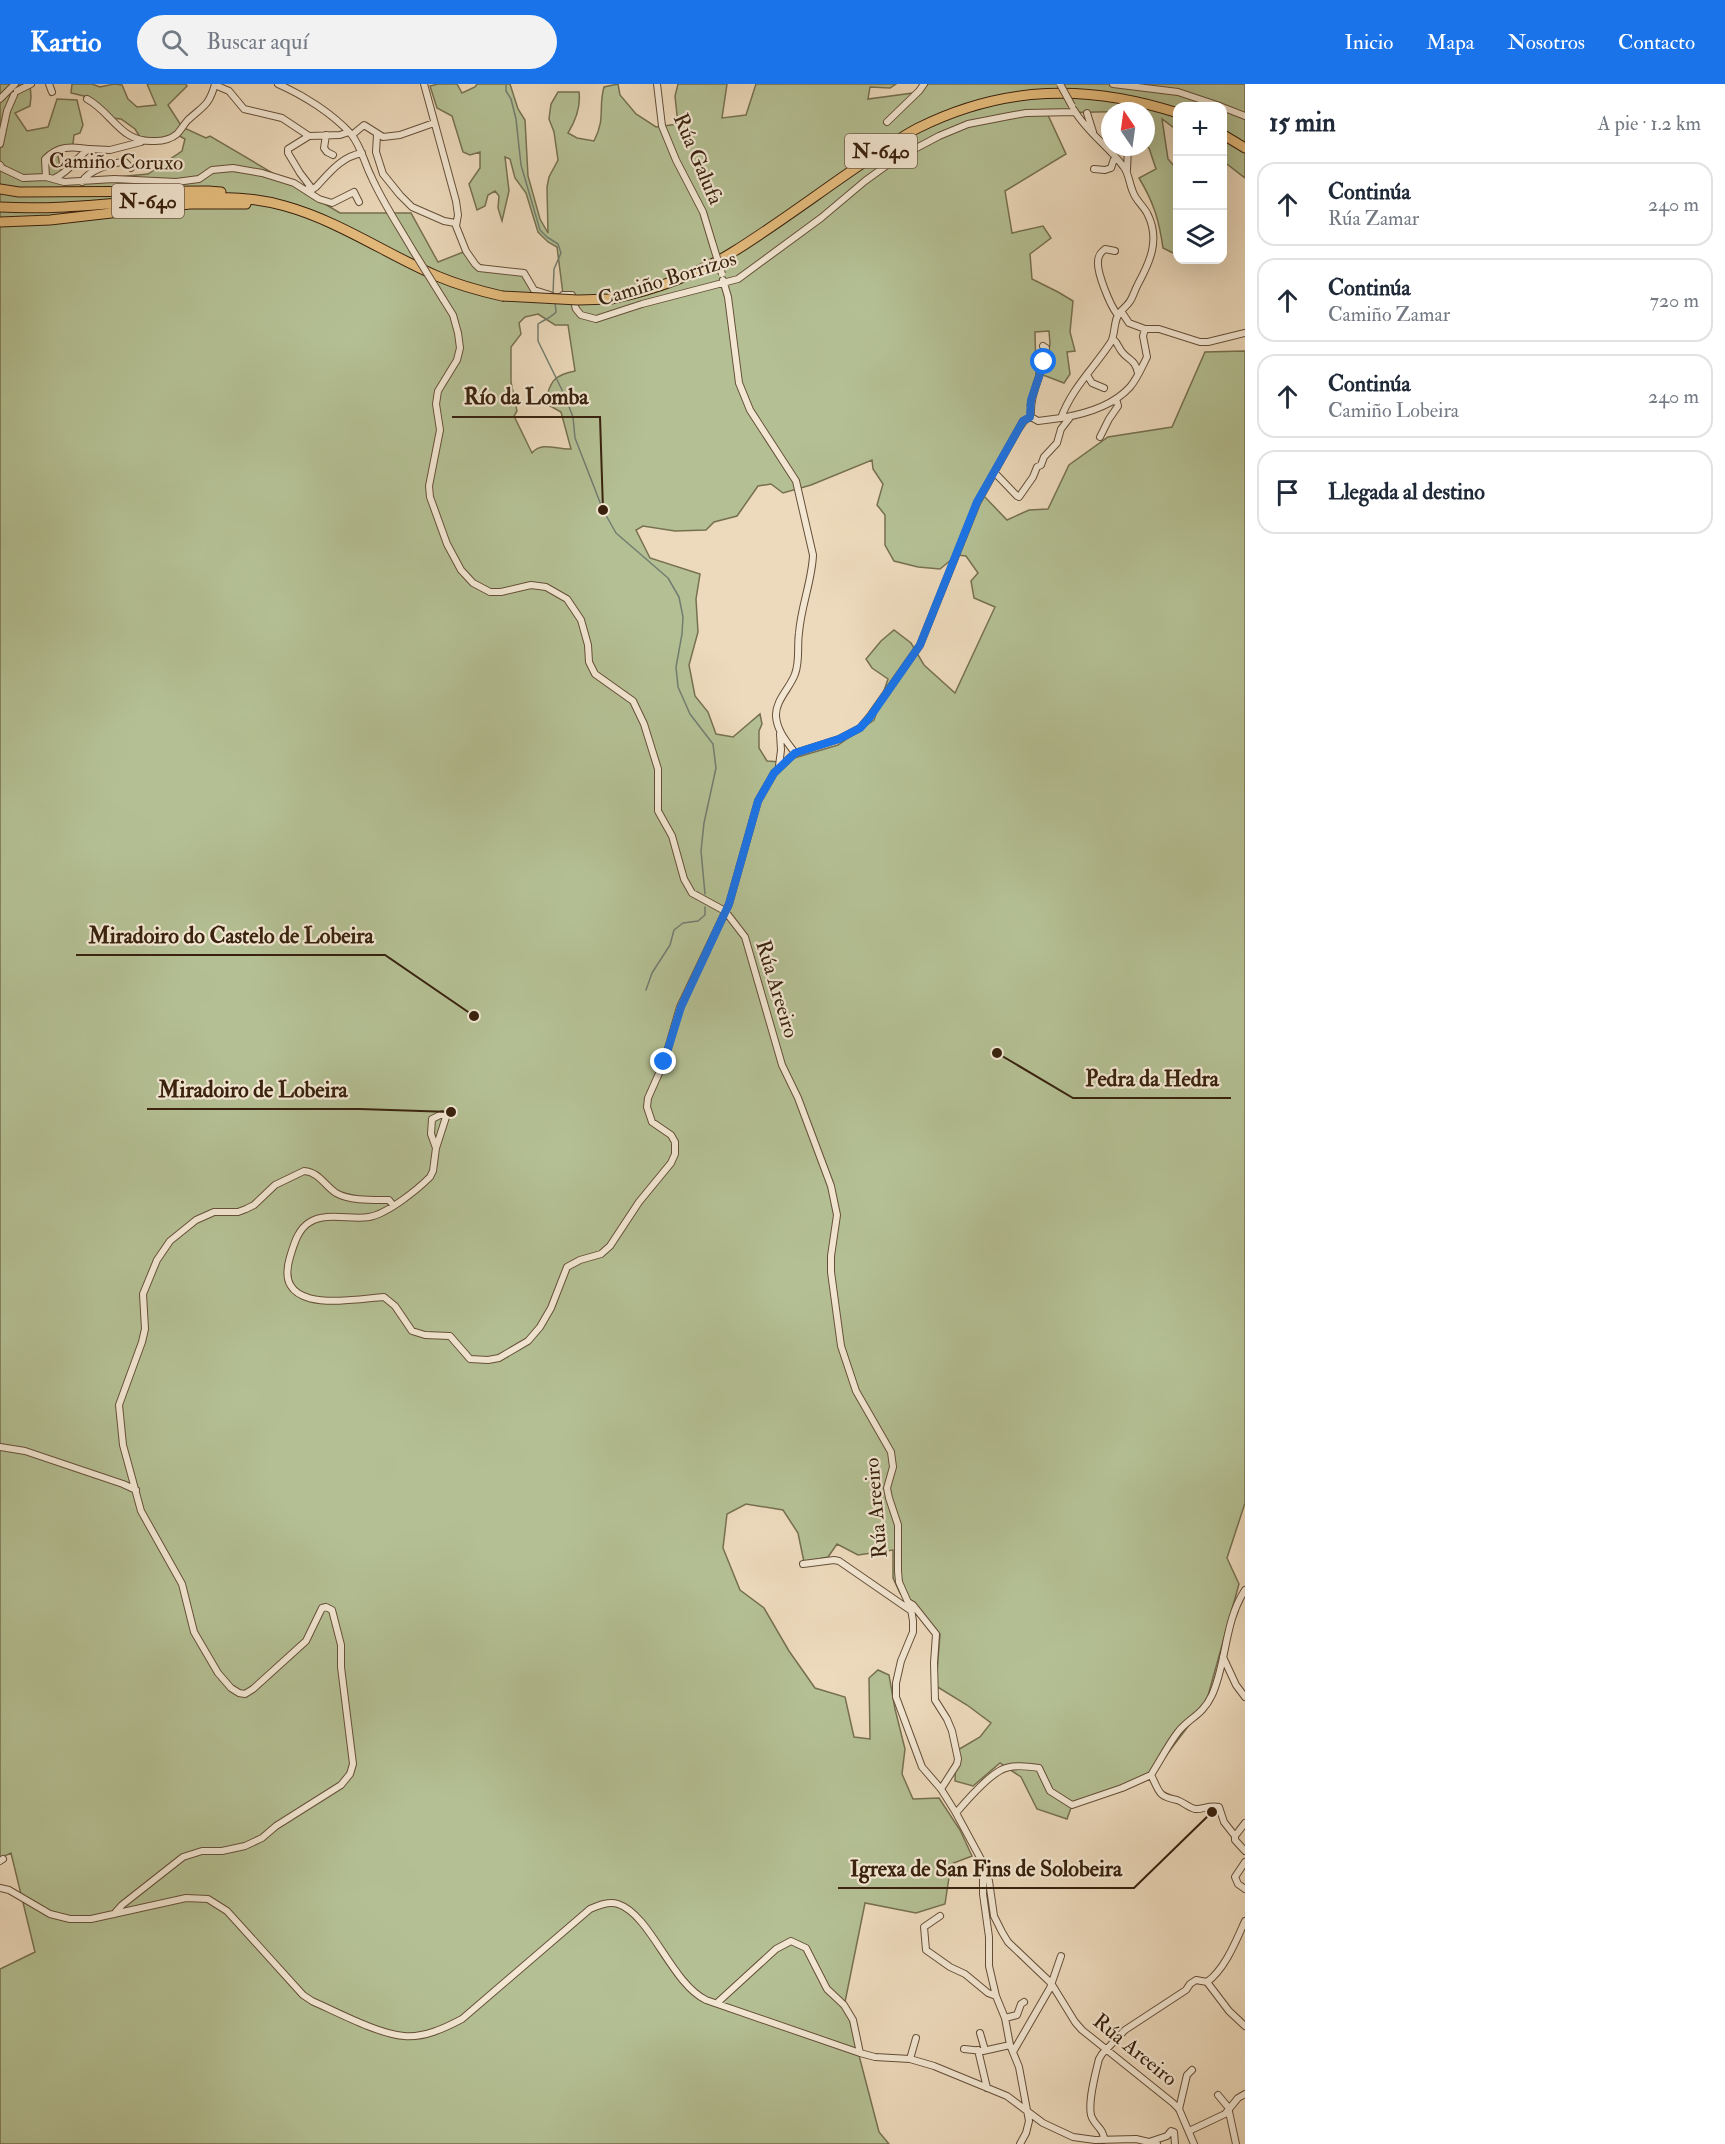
<!DOCTYPE html>
<html lang="es">
<meta charset="utf-8">
<style>
body{margin:0;font-family:"IM FELL Double Pica",serif;background:#f2f2f3;color:#1f2937}
.controls{position:absolute;right:18px;top:18px;display:grid;overflow:hidden;border-radius:12px;box-shadow:0 6px 24px #0002}
.controls button{width:54px;height:54px;display:grid;place-items:center;padding:0;border:0;border-bottom:2px solid #e0e1e3;background:#fff;color:#1f2937;font:30px sans-serif}
.compass{position:absolute;left:1101px;top:18px;width:54px;height:54px;border-radius:50%;background:#fff;box-shadow:0 6px 24px #0002;rotate:347deg}
.stop{position:absolute;width:18px;height:18px;margin:-14px;border:4px solid #1a73e8;border-radius:50%;background:#fff}
.stop.end{background:#1a73e8;border-color:#fff;box-shadow:0 2px 6px #0008}
.list{margin:0;padding:0;list-style:none}
h2{display:flex;justify-content:space-between;align-items:center;height:78px;margin:0;padding:0 24px;font-size:26px}
h2 small{font-size:20px;font-weight:400;color:#747a83}
.list li{display:grid;grid-template-columns:39px 1fr auto;gap:18px;align-items:center;box-sizing:border-box;height:84px;margin:0 12px 12px;padding:0 12px;border:2px solid #e0e1e3;border-radius:18px}
.list b{display:block;font-size:22px;white-space:nowrap}
.list p{margin:0;font-size:20px;white-space:nowrap;color:#747a83}
.list em{font-size:20px;font-style:normal;color:#747a83}
.icon{flex:none;width:33px;height:33px;fill:none;stroke:currentColor;stroke-width:2;stroke-linecap:round;stroke-linejoin:round}
.map{position:relative;flex:none;width:1245px;height:2060px;overflow:hidden}
header{display:flex;align-items:center;gap:36px;box-sizing:border-box;height:84px;padding:0 30px;background:#1a73e8;color:#fff}
header strong{font-size:28px}
nav{display:flex;gap:33px;margin-inline-start:auto;font-size:21px}
.search{width:420px;height:54px;background:#f2f2f3;display:flex;align-items:center;gap:15px;box-sizing:border-box;padding:0 21px;border-radius:33px;color:#747a83;font-size:22px}
main{display:flex}
aside{flex:1;background:#fff}
.map>svg:first-child{display:block}
</style>
<header>
<strong>Kartio</strong>
<div class="search"><svg class="icon" aria-label="search" viewBox="0 0 24 24"><circle cx="10" cy="10" r="6"/><path d="M15 15l6 6"/></svg>Buscar aquí</div>
<nav><a>Inicio</a><a>Mapa</a><a>Nosotros</a><a>Contacto</a></nav>
</header>
<main>
<div class="map">
<svg width="1245" height="2060" viewBox="0 0 1245 2060">
<rect width="100%" height="100%" fill="#eddabc"/>
<filter id="stains"><feTurbulence type="fractalNoise" baseFrequency=".00333" numOctaves="4"/><feColorMatrix values="0 0 0 0 .2 0 0 0 0 .09 0 0 0 0 .02 0 0 0 .5 -.17"/></filter>
<radialGradient id="worn" r=".72"><stop offset=".6" stop-color="#630" stop-opacity="0"/><stop offset="1" stop-color="#630" stop-opacity=".3"/></radialGradient>
<path fill="#b4c094" stroke="#767050" stroke-width="1.5" fill-rule="evenodd" d="M0,0h30l1,13 -1,9 -15,7 12,18 21,-4 9,-28 20,1 6,25 -3,8 -6,2 -1,9 -15,12 3,15 -1,3 4,8 84,-8 34,-23 3,-12 -9,-5 -15,5 -21,-2 -5,-8 -14,-10 -10,-1 -23,-21 -17,-4 1,-9h20l8,3 14,-3 8,1 6,14 9,8 19,-2 -9,-21h39l1,2 -19,19 14,22 24,11 4,-2 130,77h71l27,49 28,-11 9,13 49,9 16,20 23,1 -6,-47 -9,-5 -10,-10 -12,-39 -11,-15 -5,-19 -5,-2 4,34 -7,30 -4,-13 1,-12 -4,-5 -7,4 -3,11 -8,4 -8,-26 11,-16v-16l-10,3 -7,-3 -11,-36 -15,-8 -7,-22 8,-2h19l5,9 13,-6 2,-3h33l8,25 7,11 3,56 12,43 8,14 -1,-46 2,-10 9,-17 -4,-28 -5,-13 2,-15 7,-12h21c2,15 -3,28 -11,41l9,5 17,3c12,-23 4,-33 10,-54l14,-3 2,11 16,19 20,13 22,-3 -3,-28 3,-12h49l-5,34 24,-3 10,-31h140l-6,4 -20,-1 -2,12 52,-7 2,-8h323v94l-22,-17 -1,-55h-44l-1,24 -15,-11 6,40 7,8 2,9v71l-4,6 -10,-5c-4,-28 -9,-45 -24,-70l17,-9 -7,-21 -3,-2v-35l-99,2 19,41 -61,37 7,42 31,-7 8,12 -21,16 2,25 26,13 15,9 -3,31 5,19 -8,1 3,22 -6,9 -21,-8 7,-31 -1,-13 -14,1 1,44 -9,29 4,12 -28,39 -21,38 25,26 22,-10 19,-1 21,-44 39,-28 64,-10 33,-75 40,-1v1152l-18,55 12,26 -33,119 -55,72 -79,30 -5,14 -30,-10 -16,-32 -21,-14 -27,23 -18,-5 1,-30 24,-14 11,-14 -24,-18 -31,-19 4,-52 -40,-41 -7,-15v-28l-35,5 -21,-11 -9,13 -24,5 -6,-29 -15,-23 -37,-6 -19,10 -4,34 17,42 24,18 25,43 26,37 30,9 9,40 16,2 -1,-61 9,-8 11,5 6,34 10,40 -3,25 11,25 26,-1 21,32 12,26 -21,8 -6,40 -29,9 -51,-10 -20,99 34,130 10,12h-889v-175l35,-17 -24,-99 -11,5zM538,230l17,11h13l7,46c-22,4 -25,11 -30,32l16,9 10,37c-14,1 -29,-8 -39,4l-18,-37 3,-5 -6,-29v-35l10,-13 -2,-11 6,-6zM872,376l1,9 10,15 -6,21 8,10v30l9,16 24,6 22,2 17,-14 9,1 12,17 -7,8 3,17 21,9 -40,86 -31,-28 -13,-22 -17,-13 -13,11 -15,18 6,9 16,11 -14,41 -36,25 -57,17 -14,-1 -8,-13v-17l3,-7 -2,-10 -27,23 -17,-3 -8,-22 -13,-16 -6,-31 9,-33 -2,-33 4,-25 -50,-16 -14,-28 7,-4 32,5 31,-1 8,-8 23,-6 21,-30 13,-2 12,9 28,-8z"/>
<g fill="none" stroke-linecap="round" stroke-linejoin="round">
<path stroke="#727d70" stroke-width="1.5" d="M506,0v7l5,8 5,20 5,46 19,65 7,7 11,7 3,9 -7,16 -1,25
M555,218l1,10c-5,6 -11,7 -18,12v17l26,53 9,23 2,21 28,72 13,23 52,45 11,19 4,20 -1,17 -6,33 2,20 12,27 23,30 3,24 -12,55 -3,28 4,43
M646,906l6,-17 18,-28 4,-15 9,-7 15,-2 7,-6v-8"/>
<g stroke="#654f39" stroke-width="8">
<path id="minor" d="M49,0l3,8
M278,0c25,11 54,29 73,50 10,12 13,28 20,42 11,25 27,49 41,73
M424,0l32,117 2,14 -2,11 10,25 9,13 4,4 45,5 10,17 16,5
M657,0l5,42 14,34 27,52 10,33
M1113,0l65,8 42,14
M215,1l14,6 15,18 38,9 27,18
M17,7l14,-7
M0,15l15,-15
M87,15c26,14 33,44 68,42 8,0 16,-2 22,-7 4,-4 7,-10 11,-14 15,-14 21,-14 27,-36
M1222,23l23,9
M1074,26c13,22 34,36 49,56 6,7 6,17 10,26 3,9 11,14 15,23 12,25 2,47 -10,69 -7,14 -4,15 -17,27l8,12 16,6h14l41,13h8l37,-9
M1087,29l6,19
M887,38l32,-31 5,-7
M326,51l-2,13 3,4 6,3
M352,51l12,-10 19,12 17,-2 34,-12
M377,51l-1,17 7,22 17,21 12,12 32,14 11,2
M0,60l7,-33 7,-16
M0,81l2,3 21,10 23,-1 18,5 50,-3 62,3 23,-3 13,-9 21,-2 29,5 32,10 25,16 13,4 22,-11 5,10
M1094,85l11,1 6,-2 4,-12
M1127,86l1,-23
M46,93l-1,-18c13,-13 26,-13 43,-10
M55,94c16,-7 20,-20 34,-29l21,1 31,-8
M82,98c5,-11 31,-20 43,-20l6,6
M310,104l3,1 3,-2c14,-15 25,-30 46,-34
M307,106l3,-4 -10,-13 -12,-20v-4l21,-13 31,-1 9,-3
M1115,167l-10,-2c-5,4 -7,7 -7,13 -1,11 12,43 19,52
M723,196l5,17 11,86 11,27 46,71 17,74c-1,26 -12,51 -14,78 -2,13 1,28 -4,41 -5,14 -20,27 -19,42 1,15 11,26 19,37
M563,211h9l4,14 5,6 15,4 46,-15 96,-25 83,-61 44,-37 29,-21 45,-24 29,-12 41,-8 17,-3 49,-1
M443,215l10,16 5,18 2,15 -3,12 -19,31 -2,13 4,26 -11,56 1,11 17,47 14,26 12,13 17,9h11l30,-7 15,2 21,12 14,21 7,25 1,17 6,12 38,27 11,23 14,45v42l14,25 12,43 8,14 33,18 20,26 37,128 16,33 33,88 6,29 -6,41v16l10,74 15,45 35,61 2,15 -6,21 2,10 9,27v46l1,11 12,27 2,12v11l-12,29 -5,22v14l26,70 19,22 15,24 27,50 6,18 5,35 8,16 6,10 43,41 24,39 7,8 91,73 6,6 15,35
M1113,255c5,4 5,8 9,13 7,9 13,7 16,21
M1087,291l5,8 12,5
M1031,333c-2,-25 13,-44 15,-69l-3,-2
M1061,334c24,-4 52,-12 69,-31 7,-8 12,-20 17,-30l-4,-21 2,-7
M1100,353l9,-18 9,-13 -1,-4 -4,-1
M995,389l22,23 2,1 14,-20 4,-10 4,-2 3,-8 13,-14 4,-14 10,-13
M779,682l2,-16 -1,-16
M436,1064l-5,-14 1,-15 10,-5 4,3 -10,31 -3,23 -3,6c-13,13 -43,37 -61,40 -18,3 -43,-5 -59,5 -12,7 -16,22 -20,35 -18,59 62,42 94,40l11,9 17,25 13,4 25,1 20,23 18,1 11,-2 29,-17 12,-14 11,-19 16,-41 13,-7 21,-6 9,-8 29,-44 32,-39 4,-9v-12l-4,-7 -19,-13 -5,-15 1,-9 16,-36 16,-55 49,-103 29,-103 16,-28 21,-20 44,-14 21,-11 10,-12 50,-71 57,-142 46,-82 8,-4 7,4 23,-3c11,-30 33,-50 50,-76 5,-10 2,-23 10,-31
M0,1363l25,4 98,33 13,6
M803,1480l31,-4 5,1 71,49
M908,1518l5,3 23,29 -2,29 1,37 12,19 5,12 6,28 -1,5 -16,25
M1223,1573l13,28 9,12
M956,1729c11,-13 30,-35 45,-43 10,-6 26,-4 38,-2l11,23 22,14 50,-17 29,-13
M1245,1739l-10,13v4l10,11
M1235,1752l-11,-14 -5,-15c-11,-2 -17,3 -24,2 -7,-2 -12,-7 -18,-9 -20,-4 -17,-8 -26,-25 9,-14 17,-30 27,-43 12,-15 24,-16 34,-37 15,-33 12,-73 33,-105
M0,1777l3,-2
M1245,1778l-10,15 3,7 7,5
M983,1780v30l6,43v29l7,30 9,22 5,27 9,22 10,54 -3,12 -6,11
M0,1804l9,2 41,24 20,5h21l95,-21 22,1 19,12 76,84 9,6c25,11 66,33 92,35 20,2 41,-8 58,-17l128,-110c9,-4 19,-8 28,-5 33,11 53,79 88,96l154,53 15,4 35,2 24,7 73,30 36,27 30,14 22,3 41,-1 21,5
M114,1830l8,-9 61,-48 19,-6h20l23,-5 17,-8 14,-12 65,-41 9,-11 3,-10 -12,-97v-22l-9,-35 -6,-3 -4,1 -16,33 -53,48 -8,5 -6,-1 -8,-5 -13,-15 -24,-41 -12,-48 -41,-73 -18,-66 -4,-40 23,-63 3,-13 -2,-35 14,-34 13,-19 26,-21 18,-8h24l8,-3 8,-4 21,-20 29,-14c15,1 20,14 32,22 14,8 37,7 53,7l4,5
M940,1832l-16,11 2,23 24,17 15,7 23,19 8,3
M1207,1898c18,-13 29,-41 38,-61
M717,1919l59,-54 15,-8 15,7 21,41 17,16 9,15 7,33
M1005,1934l12,-3 4,-11 3,-2
M980,1949l5,17
M964,1965l19,2 27,-6
M978,1966l9,38
M1013,1968l37,-64 11,-32
M910,1975l6,-21
M1218,2011l10,12 8,37
M1179,2025l8,-34 5,-5
M1189,2047l36,-17 13,-16 7,-4
M1104,2056c0,-12 -10,-14 -13,-25 -3,-14 4,-40 8,-56l3,-5 23,-24 61,-40 4,-6 6,-4 11,2 22,29 16,15
M1149,2058l18,-6 4,-5 3,1 1,12"/>
</g>
<g stroke="#38210d" stroke-width="11">
<path id="highway" d="M1222,50l23,14
M0,105l19,3 189,-1 13,1
M0,123c53,3 106,-3 159,-7 42,-3 85,-6 126,6 54,15 101,48 152,70 21,9 43,15 65,20
M0,138l50,-2 140,-16h56
M611,215c43,-9 85,-24 122,-47 42,-26 83,-57 124,-85 20,-13 40,-28 61,-39 86,-43 170,-44 260,-15"/>
</g>
<use href="#minor" stroke="#f3e7d3" stroke-width="6"/>
<use href="#highway" stroke="#e6bd7e" stroke-width="9"/>
<g stroke="#654f39" stroke-width="8" stroke-linecap="butt">
<path id="minor-bridge" d="M1060,0l12,22
M713,161l9,29
M412,165l31,50"/>
</g>
<g stroke="#38210d" stroke-width="11" stroke-linecap="butt">
<path id="highway-bridge" d="M502,212l76,4 33,-1"/>
</g>
<use href="#minor-bridge" stroke="#f3e7d3" stroke-width="6"/>
<use href="#highway-bridge" stroke="#e6bd7e" stroke-width="9"/>
</g>
<g fill="none" stroke-linecap="round" stroke-linejoin="round">
<path stroke="#1a73e8" stroke-width="8" d="M664,978l17,-55 48,-103 29,-103 16,-28 21,-20 44,-14 21,-11 10,-11 50,-72 57,-143 46,-81 7,-4 1,-17 13,-38"/>
</g>
<g text-anchor="middle" dominant-baseline="central" stroke-width="4.5" stroke-linejoin="round" paint-order="stroke">
<g fill="#f3e7d3" stroke="#705c48" stroke-width="1.5">
<rect x="845" y="50" width="72" height="34" rx="4.5"/>
<rect x="112" y="100" width="72" height="34" rx="4.5"/>
</g>
<g font-size="20" font-weight="bold" fill="#38210d">
<text x="881" y="67">N-640</text>
<text x="148" y="117">N-640</text>
</g>
<g font-size="21" fill="#38210d" stroke="#f3e7d3">
<text transform="translate(698 75) rotate(67)">Rúa Galufa</text>
<text transform="translate(116 78) rotate(1)">Camiño Coruxo</text>
<text transform="translate(667 195) rotate(-17)">Camiño Borrizos</text>
<text transform="translate(777 905) rotate(73)">Rúa Areeiro</text>
<text transform="translate(876 1424) rotate(-95)">Rúa Areeiro</text>
<text transform="translate(1135 1966) rotate(39)">Rúa Areeiro</text>
</g>
</g>
<path fill="none" stroke="#38210d" stroke-width="2" d="M603 426L600 333H452M474 932L385 871H76M997 969L1073 1014H1231M451 1028L360 1025H147M1212 1728L1134 1804H838"/>
<g fill="#38210d" stroke="#f3e7d3" stroke-width="2">
<circle cx="603" cy="426" r="6"/>
<circle cx="474" cy="932" r="6"/>
<circle cx="997" cy="969" r="6"/>
<circle cx="451" cy="1028" r="6"/>
<circle cx="1212" cy="1728" r="6"/>
</g>
<g font-size="22" text-anchor="middle" font-weight="bold" fill="#38210d" stroke="#f3e7d3" stroke-width="4.5" stroke-linejoin="round" paint-order="stroke">
<text x="526" y="320">Río da Lomba</text>
<text x="231" y="859">Miradoiro do Castelo de Lobeira</text>
<text x="1152" y="1002">Pedra da Hedra</text>
<text x="253" y="1013">Miradoiro de Lobeira</text>
<text x="986" y="1792">Igrexa de San Fins de Solobeira</text>
</g>
<rect width="100%" height="100%" filter="url(#stains)"/>
<rect width="100%" height="100%" fill="url(#worn)"/>
</svg>
<div class="controls">
<button>+</button>
<button>−</button>
<button><svg class="icon" aria-label="layers" viewBox="0 0 24 24"><path d="M12 4l9 5-9 5-9-5zM3 14l9 5 9-5"/></svg></button>
</div>
<svg class="compass" viewBox="-18 -18 36 36"><path d="M0-13l5 13h-10z" fill="#e53935"/><path d="M0 13l5-13h-10z" fill="#747a83"/></svg>
<div class="stop" style="left:1044px;top:278px"></div>
<div class="stop end" style="left:664px;top:978px"></div>
</div>
<aside>
<h2>15 min<small>A pie · 1.2 km</small></h2>
<ul class="list">
<li><svg class="icon" aria-label="ahead" viewBox="0 0 24 24"><path d="M12 20V5M6 11l6-6 6 6"/></svg><div><b>Continúa</b><p>Rúa Zamar</p></div><em>240 m</em></li>
<li><svg class="icon" aria-label="ahead" viewBox="0 0 24 24"><path d="M12 20V5M6 11l6-6 6 6"/></svg><div><b>Continúa</b><p>Camiño Zamar</p></div><em>720 m</em></li>
<li><svg class="icon" aria-label="ahead" viewBox="0 0 24 24"><path d="M12 20V5M6 11l6-6 6 6"/></svg><div><b>Continúa</b><p>Camiño Lobeira</p></div><em>240 m</em></li>
<li><svg class="icon" aria-label="arrive" viewBox="0 0 24 24"><path d="M6 21V4h12l-3 4 3 4H6"/></svg><div><b>Llegada al destino</b></div></li>
</ul>
</aside>
</main>
